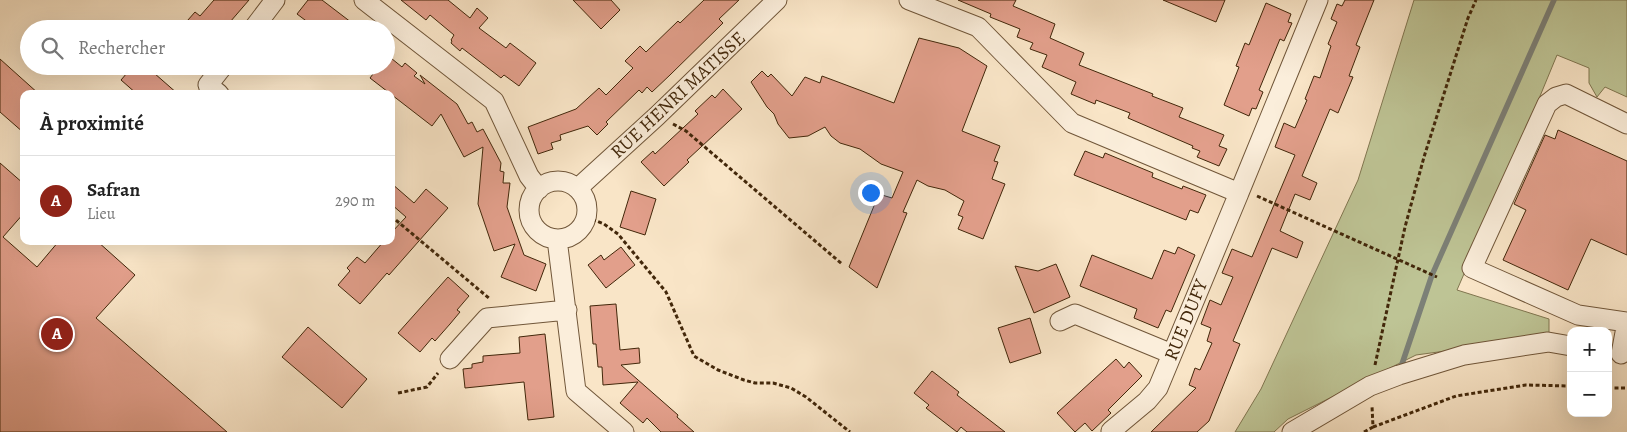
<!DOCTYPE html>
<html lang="fr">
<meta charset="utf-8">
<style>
body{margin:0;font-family:Alegreya,serif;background:#f2f2f2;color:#222}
.controls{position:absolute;right:15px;bottom:15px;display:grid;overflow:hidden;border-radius:10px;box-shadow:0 5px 20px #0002}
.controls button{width:45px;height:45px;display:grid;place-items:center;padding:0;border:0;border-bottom:1px solid #e0e0e0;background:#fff;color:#222;font:25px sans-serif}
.you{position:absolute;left:870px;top:192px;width:18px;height:18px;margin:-12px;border:4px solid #fff;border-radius:50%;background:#1a73e8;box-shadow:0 0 0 8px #1a73e833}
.badge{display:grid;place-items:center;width:32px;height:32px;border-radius:50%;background:#8f2418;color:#fff;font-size:16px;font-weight:700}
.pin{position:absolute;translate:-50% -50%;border:2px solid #fff;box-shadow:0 1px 5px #0006}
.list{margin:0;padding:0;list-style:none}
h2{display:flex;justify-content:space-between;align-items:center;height:65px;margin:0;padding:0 20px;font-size:21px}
h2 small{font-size:16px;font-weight:400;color:#767676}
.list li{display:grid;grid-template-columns:32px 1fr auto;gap:15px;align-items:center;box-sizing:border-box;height:90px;padding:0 20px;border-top:1px solid #e0e0e0}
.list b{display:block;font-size:19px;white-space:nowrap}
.list p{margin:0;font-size:16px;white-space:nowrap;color:#767676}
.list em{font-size:16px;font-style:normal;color:#767676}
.icon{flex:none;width:28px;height:28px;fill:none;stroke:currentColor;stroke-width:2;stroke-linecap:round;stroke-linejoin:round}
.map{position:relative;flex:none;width:1627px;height:432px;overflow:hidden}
.search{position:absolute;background:#fff;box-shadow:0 5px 20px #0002;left:20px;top:20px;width:375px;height:55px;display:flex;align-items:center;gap:12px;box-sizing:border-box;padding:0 18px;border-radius:28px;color:#767676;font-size:19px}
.panel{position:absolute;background:#fff;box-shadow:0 5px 20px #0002;left:20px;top:90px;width:375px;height:155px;border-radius:10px}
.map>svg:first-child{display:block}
</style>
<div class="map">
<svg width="1627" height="432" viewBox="0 0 1627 432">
<rect width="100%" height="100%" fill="#f9e5c7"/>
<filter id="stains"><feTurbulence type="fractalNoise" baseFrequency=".004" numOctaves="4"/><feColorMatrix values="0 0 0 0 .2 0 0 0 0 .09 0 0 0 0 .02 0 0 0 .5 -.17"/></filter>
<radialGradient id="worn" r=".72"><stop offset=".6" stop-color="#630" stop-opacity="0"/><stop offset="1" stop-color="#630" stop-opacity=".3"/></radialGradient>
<path fill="#bec495" stroke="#807650" d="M1414,0h213v97l-22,-10 -8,10 -8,-14v-15l-32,-13 -38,92 -62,143 92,29v18l-133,18 -128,64 -14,13h-39l26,-43 97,-209z"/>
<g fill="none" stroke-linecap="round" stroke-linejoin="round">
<path stroke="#7c8077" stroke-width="5.5" d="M1400,370l32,-95 122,-275"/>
</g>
<path fill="#e29f8b" stroke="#42270a" d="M214,0h35l-25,29h-44l15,-17 5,4z
M308,0h14l38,29h-43l-20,-15z
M401,0h47l22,18 7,-10 11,10 -9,10 27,20 4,-5 26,20 -17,23 -15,-11 -3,3 -39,-30 -2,3 -9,-8 1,-2 -1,-1 3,-5 -24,-20 -4,5z
M573,0h38l9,10 -19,19z
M704,0h35l-20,19 4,4 -53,52 -18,17 -5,-5 -5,6 -3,-3 -33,32 2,2 -11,11 -9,-9 -28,9 1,5 -10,3 2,6 -15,5 -10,-27 48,-18 23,-21 7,7 27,-27 -8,-7 15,-15 6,6 32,-31 2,2z
M958,0h58l-3,6 42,18 -5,14 34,15 -5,12 74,29 -1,2 31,12 -4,9 45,18 -5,11 8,3 -8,17 -22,-9 3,-6 -8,-3 1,-2 -65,-28 2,-5 -34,-13 -1,4 -24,-10 5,-12 -34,-15 5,-12 -17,-6 3,-6 -16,-6 3,-8 -30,-12 1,-3z
M1163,0h62l-9,22z
M1345,0h29l-18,45 4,2 -11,29 4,1 -15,36 -8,-4 -28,67 15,7 -7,17 -15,-6 -15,37 23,11 -6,16 -25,-10 -39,93 7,3 -31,77 -12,11h-46l45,-44 -7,-3 6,-17 5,2 12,-27 -5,-2 4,-13 -10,-4 9,-24 11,5 12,-28 -11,-4 10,-24 20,8 43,-102 -20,-8 9,-24 11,5 12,-28 -2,-1 9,-23 6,2 11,-32 -3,-2 9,-22 -6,-3 6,-15 5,2z
M1266,3l25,11 -3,8 4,1 -8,18 -4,-2 -21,51 4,2 -7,17 -4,-1 -3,8 -25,-11 15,-38 -3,-1 9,-23 4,2z
M919,38l40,10 28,18 -25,65 38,15 -6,15 4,1 -6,17 13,5 -22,55 -25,-10 5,-12 -5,-2 6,-14 -19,-11 -17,-4 -11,-6 -14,32 4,1 -30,75 -28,-21 27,-66 3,2 3,-8 10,3 11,-26 -22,-8 -21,-15 -20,-6 -9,-7 -6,-9 -17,9 -19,2 -11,-14 -4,-10 -7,-7 -16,-25 11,-11 6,6 3,-3 21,22 13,-19 15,6 2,-7 72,27z
M386,54l16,13 3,-4 12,10 -3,3 11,8 -5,-9 37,29 11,20 4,-2 5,10 6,-3 18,34 -1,8 4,1 -1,11h7l-3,24 17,48 22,9 -10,27 -35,-14 14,-33 -21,7 -16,-47 5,-57 -19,10 -23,-43 -9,12 -62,-48 9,-12h7z
M0,59l39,35h-15v39l-24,-21z
M133,66h13l32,28h-41l-16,-14z
M723,89l19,20 -55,51 2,2 -25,24 -23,-24 12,-11 2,3 43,-40 -3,-3 17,-16 3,3z
M1558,130l69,31v94l-36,-16 -23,51 -65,-30 23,-50 -12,-6 31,-69 10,4z
M1085,151l18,7 2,-5 48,20 -1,4 30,12 1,-3 23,9 -8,18 -8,-3 -4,10 -112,-45z
M0,163l24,21v29l-21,24 34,30 22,-26h38l38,34 -39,43 131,114h-227z
M391,183l23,20 12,-14 22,19 -59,67 -2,-2 -27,31 -22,-19 12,-14 -3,-3 10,-11 8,6 19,-22h7v-8l15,-16 -15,-13z
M631,191l25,8 -11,36 -25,-8z
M621,247l14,18 -29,23 -18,-23 13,-10 3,5z
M1178,247l17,8 -24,57 -5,-2 -8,18 -24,-10 3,-9 -57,-23 12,-31 60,24 12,-29 11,4z
M1056,264l14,33 -36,16 -19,-47 23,5z
M448,277l21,19 -12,14 3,2 -10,12 -15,17 -3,-3 -12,14 -22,-19z
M616,304l4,46 19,-2 1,15 -19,2 57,50 -1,2 17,15h-33l-14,-14 -4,5 -23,-20 18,-21 -35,3 -1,-18h-4l-2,-23h-3l-3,-38z
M1030,318l11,35 -31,10 -12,-35z
M308,327l59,52 -25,29 -60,-51z
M545,334l9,83 -26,3 -4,-38 -59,6 -2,-19 9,-1v-4l11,-2v-6l37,-3 -1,-16z
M1116,359l8,9 5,-6 13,14 -34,34 3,3 -19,18 -7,-8 -10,9 -18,-19z
M932,371l27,21 -2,3 48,37h-38l-6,-5 -4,5 -31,-24 3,-3 -15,-12z"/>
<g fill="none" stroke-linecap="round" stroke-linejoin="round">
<g stroke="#705639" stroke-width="21">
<path id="minor" d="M364,0l130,101 35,75 10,13
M909,0l69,27 94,96 167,70 79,-193
M253,29l22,-29
M219,94l-11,-9 15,-19
M529 210a29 29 0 1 1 58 0a29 29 0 1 1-58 0Z
M578,188l79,-72 120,-116
M557,239l19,152 48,41
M1060,321l15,-7 97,40
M1627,322l-49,-7 -106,-47 75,-164 9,-7 10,-3 61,30
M1621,354l6,-32
M450,359l37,-41 80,-8
M1111,431l36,-30 11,-13 81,-195
M1292,432l78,-46 29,-11 65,-20 84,-13 23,4"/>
</g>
<path stroke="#42270a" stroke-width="3" stroke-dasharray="4 2.5" stroke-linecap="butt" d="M673,124l13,7 156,133
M1257,196l180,81
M391,216l99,83
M586,217l18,7 14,10 48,58 28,64 24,14 26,10 11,3h18l18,5 15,9 44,35
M1375,365l30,-138 19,-70 44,-139 8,-18
M1608,388h19
M398,393l29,-6 11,-14
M1373,427l83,-31 70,-11 45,1
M1364,432l9,-5 -1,-21"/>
<use href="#minor" stroke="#fbeedb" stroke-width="19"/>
</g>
<g text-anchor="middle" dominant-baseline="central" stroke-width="4.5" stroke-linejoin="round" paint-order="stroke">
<g font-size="19" fill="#42270a" stroke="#fbeedb">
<text transform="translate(678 95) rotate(-43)">RUE HENRI MATISSE</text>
<text transform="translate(1186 320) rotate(-68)">RUE DUFY</text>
</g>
</g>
<rect width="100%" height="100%" filter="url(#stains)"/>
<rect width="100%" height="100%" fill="url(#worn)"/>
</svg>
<div class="controls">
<button>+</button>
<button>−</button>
</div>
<div class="you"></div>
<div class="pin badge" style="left:57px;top:334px">A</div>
<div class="search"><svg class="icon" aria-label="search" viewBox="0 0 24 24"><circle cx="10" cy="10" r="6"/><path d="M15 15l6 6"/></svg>Rechercher</div>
<section class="panel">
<h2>À proximité<small></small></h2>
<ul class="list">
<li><span class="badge">A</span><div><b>Safran</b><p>Lieu</p></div><em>290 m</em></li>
</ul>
</section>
</div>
